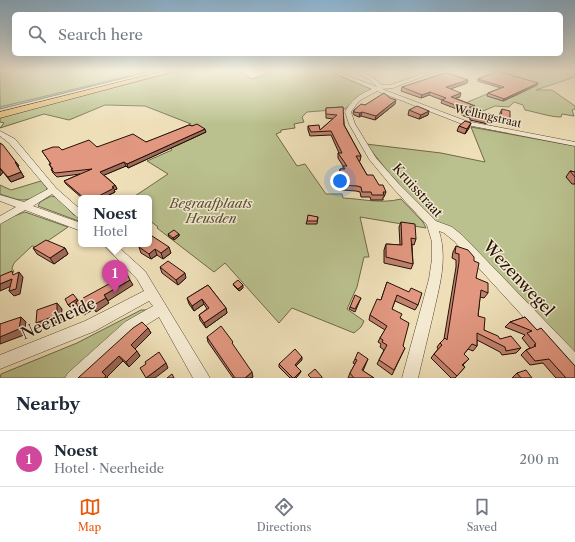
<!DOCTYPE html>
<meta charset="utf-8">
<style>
body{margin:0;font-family:"Libre Caslon Text",serif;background:#f6f6f7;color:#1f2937}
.you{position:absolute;left:340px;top:181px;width:14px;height:14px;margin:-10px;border:3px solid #fff;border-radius:50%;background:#1a73e8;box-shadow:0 0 0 6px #1a73e833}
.badge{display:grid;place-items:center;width:26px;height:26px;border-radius:50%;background:#ea580c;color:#fff;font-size:13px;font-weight:700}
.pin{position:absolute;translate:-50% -33px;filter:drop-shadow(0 1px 2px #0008)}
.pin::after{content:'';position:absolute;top:21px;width:14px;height:12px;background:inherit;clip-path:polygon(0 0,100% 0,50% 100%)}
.popup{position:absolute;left:78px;top:195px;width:74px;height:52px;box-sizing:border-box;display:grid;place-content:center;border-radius:6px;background:#fff;filter:drop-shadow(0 1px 3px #0005);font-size:13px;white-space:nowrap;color:#747a83}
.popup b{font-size:15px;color:#1f2937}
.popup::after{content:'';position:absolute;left:50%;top:100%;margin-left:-8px;border:8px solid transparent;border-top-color:#fff}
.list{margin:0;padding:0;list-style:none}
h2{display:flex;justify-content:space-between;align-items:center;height:52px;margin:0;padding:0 16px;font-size:17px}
h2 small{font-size:13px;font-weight:400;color:#747a83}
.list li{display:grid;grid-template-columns:26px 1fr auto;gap:12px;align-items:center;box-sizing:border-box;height:56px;padding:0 16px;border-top:1px solid #e0e1e3}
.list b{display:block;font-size:15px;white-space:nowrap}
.list p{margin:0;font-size:13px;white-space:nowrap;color:#747a83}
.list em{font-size:13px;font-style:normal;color:#747a83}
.icon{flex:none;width:22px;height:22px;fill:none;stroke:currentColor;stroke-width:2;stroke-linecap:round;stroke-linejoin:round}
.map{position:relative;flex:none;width:575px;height:378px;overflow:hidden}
.search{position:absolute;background:#fff;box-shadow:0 4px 16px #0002;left:12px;right:12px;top:12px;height:44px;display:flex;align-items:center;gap:10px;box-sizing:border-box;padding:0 14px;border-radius:6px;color:#747a83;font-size:15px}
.sheet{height:108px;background:#fff}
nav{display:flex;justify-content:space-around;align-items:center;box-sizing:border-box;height:56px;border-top:1px solid #e0e1e3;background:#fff;font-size:11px;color:#747a83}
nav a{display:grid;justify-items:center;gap:2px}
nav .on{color:#ea580c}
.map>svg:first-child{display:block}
</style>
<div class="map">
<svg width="575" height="378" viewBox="0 0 575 378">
<rect width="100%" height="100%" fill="#eedfb8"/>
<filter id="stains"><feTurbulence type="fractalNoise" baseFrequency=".005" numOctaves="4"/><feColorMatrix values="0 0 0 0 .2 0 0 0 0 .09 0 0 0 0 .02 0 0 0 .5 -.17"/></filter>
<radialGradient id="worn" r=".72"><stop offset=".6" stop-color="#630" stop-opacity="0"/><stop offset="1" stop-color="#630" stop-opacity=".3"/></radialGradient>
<path fill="#bac18e" stroke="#6f694a" d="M3,71h150l-153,38v-37z
M178,71h61l13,8 22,-8h54l43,18 -26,20 -38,3 -5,5 2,5 -10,2 1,4 -14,2v2l-5,2 21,32 8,-2 21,30h16l1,4c20,1 38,6 58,1l22,23 3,6 -66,-11 9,40h-5l-7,30 -10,22 17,12 -3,6 -7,6 -62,-25 -13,15 -54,-60 -11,9 -57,-44 1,-1 -9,-7v-22h-17l36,-24 -21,-13 25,-11 -1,-2 31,-14 -12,-7 -45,16 46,-19 -46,-18 -40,-1 -36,15 -25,-6 -44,14 4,-5 -4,-1v-5z
M490,71h85v6l-39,13h16l23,16v3l-3,1 2,6 -12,-2 -1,3c-11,0 -25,-5 -36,-7l-2,-5 -9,-3 -5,5 -14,-1 -12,5 -20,-7 31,-13 19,6 25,-13z
M471,127l104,19v223l-84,-93 -56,-53 -46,-50 -23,-29 75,9 44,9z
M41,181l6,7 -1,3c-22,12 -22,11 -46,3v-9l11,5z
M51,196l5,1 18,18 7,2v5l-43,-16 2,-4z
M25,212l43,15 -29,20 -7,-1 -18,17 -2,5 2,4 -14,6v-57z
M141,310h6l-78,68h-69l1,-4 76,-31z"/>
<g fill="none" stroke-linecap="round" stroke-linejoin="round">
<path stroke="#6e7672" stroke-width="1" d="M0,107l150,-36"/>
<g stroke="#564433" stroke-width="1">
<path id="minor" d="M330,71h6l41,16 -7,-7 -15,-9c10,0 20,8 27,14h8l41,-14h6l-44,17 -11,1 84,32 109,21v4l-113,-22 -85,-33 -18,10 -8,11 4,12 21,34 22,25 38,38 16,6 10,8 113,117v19l-5,-3 -116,-127 -10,-8 -5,-2c9,29 0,56 -6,84 -5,21 -10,42 -15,63h-16l27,-99 3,-20v-17l-5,-17 -35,-38 -23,-28 -20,-35 -4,-12c6,-12 15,-18 27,-23z
M0,131l15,8 41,49 25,22v8l-4,-1 -25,-23 -19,12 48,17v8l-56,-21 -25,14v-8l16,-9 -16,-6v-6l24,7 24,-13 -39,-46 -9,-7z
M103,244h12l30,27 65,107h-17l-34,-61 -24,15 -51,46h-19l3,-5 57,-51 28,-16 -4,-5 -54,30 -95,38v-14l85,-34 59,-30 -7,-12z"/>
</g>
<g stroke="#241107" stroke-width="1">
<path id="highway" d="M164,71h11l-175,47v-6z"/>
</g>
<use href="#minor" fill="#f4ead1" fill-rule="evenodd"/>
<use href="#highway" fill="#e7c07c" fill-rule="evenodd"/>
</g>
<path fill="#c2826e" stroke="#241107" d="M478,79l60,4 -1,2 -34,16 -16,-5 1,-3 13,-5 -23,-7z
M468,80l-1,3 -17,6 10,8 -5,1 20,8 -2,3 -1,1 20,9 -4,5 -18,-4v-2l-9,-3 1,-4 -21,-8 1,-3 -13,-5 -8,3 -20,-7 1,-4z
M395,104l-20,16 -14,-4 -2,1 -5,-2 -1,-2 1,-3 11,-5z
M343,107l1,18 17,31 -1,5h-1l8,14 12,10 7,7 -2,5h-1v3h-12l-1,-3h-9l-1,-5 -4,-1 -14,-1 -3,-16 1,-5h3v-3l-5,-8v-5h1l-8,-18 -21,1 -2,-6v-4l12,4 13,-11 -7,-1v-10z
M502,109l8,11 -2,4 -9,-2 1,-9z
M409,110l20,1 -1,4 -9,4 -11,-4z
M192,126l14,6 -78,36 -2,-2 -22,9 11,10 2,4 -3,1 1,2 -12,6h-21l-16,-14 -2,-3 16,-7 -23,3 -4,-4 -2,-4h1l-3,-5h2l-9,-13 20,-1 35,-3 49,-5z
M459,126l10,2 -4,6 -8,-3z
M0,143l19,23 -1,1 6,10 -13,5 -8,-10 -3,4z
M570,171l5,1v12h-3l-6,-7z
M318,217l-1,7h-11l1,-3z
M401,222l15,17 -2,6 -2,-1 1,20 -2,5 -27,-6v-13l2,-6 14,1 -1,-18z
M168,234h11v2l-5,4 -5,-3z
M142,244h7l22,9 -8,6 -6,-4 -6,4 -10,-6 -2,-6z
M456,246l18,15 2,17 12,15 -4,5 -4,-1 -2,19 6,14 16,9 21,9 -5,5 -14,2 -2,-3 -23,-12v6l-4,5 -5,-2 -4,5 5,5 -6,6 2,2 -10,11h-4l-20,-20 3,-4 4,-5 -1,-2 3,-4 4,-4 12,-72v-7l-4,-2 1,-6z
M33,248h32l3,6 -14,10 -17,-10z
M160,267l26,11 -8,7 -16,-12z
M387,282l31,23 -3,5 -20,-9 -3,8 8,9 3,28 2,2 -13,27 -15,-11 7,-14 -4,-3 1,-3 -3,-2 2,-4 5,-8 -16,-10 1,-5 11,-15z
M233,284l10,4 -4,3 -5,-5z
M208,285l18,23 1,5 -21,15 -6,-8 -1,-5 8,-6 -3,-5 -10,7 -5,-7 -2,-6z
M361,298l-6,14 -6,-3 1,-2z
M525,317l50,61h-19l-13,-15 -13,2 -9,-10 5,-5 4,-2 -8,-10 3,-3 -20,-8 5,-5z
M148,328l3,5 -16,16 5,7 -11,11 -6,-6 -16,16 1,1h-30z
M207,337l46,40 -2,1h-18l-25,-36z
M355,359h13l-5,12 11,7h-26l2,-5 5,-9 -2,-1z
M302,360l-6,6 5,5 -1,2 -4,5h-6l-11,-11v-3z
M517,373l15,5h-20z"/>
<path fill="#9e6a5a" stroke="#241107" d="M468,80l-1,3 -22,8 1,-4z
M538,83l-1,2 -34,16 1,-2z
M430,92l-1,3 -8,3 1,-3z
M461,93l-1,4 -10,3 1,-3z
M396,100l-1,4 -20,16 1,-4z
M475,106l-2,3 -10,2 1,-3z
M429,111l-1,4 -9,4 2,-4z
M362,112l-1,4 -2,1 1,-4z
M471,123l-2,5 -4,6 2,-5z
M205,129l1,3 -78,36 -1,-4z
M15,162h1l3,4 -1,1z
M124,162l2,4 -24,10 -2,-4z
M0,169l3,3 -3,4z
M21,172l3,5 -13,5 -3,-5z
M115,185l2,4 -3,1 1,2 -12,6h-8z
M179,234v2l-5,4 -1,-2z
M169,247l2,6 -8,6 -2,-6z
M65,248l3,6 -14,10 -4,-6z
M155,249l2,6 -6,4 -2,-5z
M19,272l4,5 -3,17 -6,2 -5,-5z
M185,273l1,5 -8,7 -2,-5z
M12,279l4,5 -16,7v-7z
M130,280l3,5 -25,16 -4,-6z
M243,285v3l-4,3 -1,-2z
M106,298l3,5 -13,9 -2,-3 -10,6 -5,-5 11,-7z
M77,299l2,3 -9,5 -2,-2z
M202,299l2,5 -10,7 -2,-5z
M57,303l5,6 -1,12 -20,7 -5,-5z
M226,308l1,5 -21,15 -2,-5z
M21,317l5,5 -2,13 -24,9v-7z
M148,328l3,5 -17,17 -3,-5z
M137,351l3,5 -11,11 -3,-5z
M119,356l4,5 -16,16 1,1h-4l-2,-6z
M302,357v3l-7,7v-2z
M166,363l2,5 -13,10h-9z
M301,371l-1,2 -4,5h-2z
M252,372l1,5 -2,1h-6z"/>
<path fill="#e19780" stroke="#241107" d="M497,71l41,12 -34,16 -16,-6 16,-6 -26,-8z
M445,73l5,1 18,6 -22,7 15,6 -10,4 24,9 -11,2 30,7 -4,5 -19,-4 2,-1 -11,-4 1,-3 -21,-8 4,-2 -16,-6 -8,3 -20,-8z
M384,93l6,5 6,2 -20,16 -14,-4 -2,1 -6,-1v-2l7,-6 4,1z
M417,106l12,5 -8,4 -12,-5z
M343,107l1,18 17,31h-5l11,19h6l6,10h4l3,7h-3l1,3h-12l-1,-3h-9l-1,-5 -4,-1 -15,-1 -2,-16h5l-2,-3h4l-9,-13h4l-11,-22 -20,1 -3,-6 11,-1 1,5 17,-15 -11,-1v-6z
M502,109l8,2v9l-9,-2z
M465,121l6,2 -4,6 -8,-3z
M197,124l8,5 -78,35 -3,-2 -24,10 15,13 -3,2 2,1 -19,10h-11l-20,-17 28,-12 -37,4 -4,-4h2l-4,-5h2l-9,-13 11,-4h6l3,3 27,-10 8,7 36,-13 13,8 43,-17 3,1z
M0,143l3,2 13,17h-1l6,10 -13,5 -8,-9z
M570,171l5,1v5z
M308,215l10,2 -1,4h-10z
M401,222l14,2 1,15 -5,-1 2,26 -27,-7v-13l16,1z
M174,230l5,4 -6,4 -5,-4z
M149,234l20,13 -8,6 -6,-4 -6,5 -10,-7 4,-3h6z
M46,240l19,8 -15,10 -17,-10z
M456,246l12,4 6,7v4l5,2 -3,15 12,5v10l-7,-3 -3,26 7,2 -1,12 14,6 2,3 11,-3 10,12 -15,3 -1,-4 -28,-14v13l-5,-2 -8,10 5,5 -7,6 3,2 -8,9 -23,-22 8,-9 -2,-2 5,-5 2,2 12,-78v-8l-4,-1z
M168,261l17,12 -9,7 -16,-13z
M12,271l1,4 6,-3 -3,17 -7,2 3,-12 -12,5v-8z
M127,274l3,6 -26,15 2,3 -14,8 -2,-3 -11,7 -3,-8z
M238,280l5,5 -5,4 -5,-5z
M387,282l22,10 2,-4 11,5 -4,12 -21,-10 -5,14 10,5 -2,4 9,5 -6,23 2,2 -11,22 -15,-10 8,-15 -5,-3 1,-2 -3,-2 7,-12 -17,-11 7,-16 4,1z
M208,285l18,23 -22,15 -5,-8 10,-7 -7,-9 -10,7 -5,-8z
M73,294l4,5 -9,6 -3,-6z
M355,295l6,3 -6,11 -5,-2z
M57,303v12l-21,8 1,-13z
M21,317l-2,12 -19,8v-13z
M525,317l12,13 4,-2 34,38v12h-9l-17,-19 -14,2 -9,-11 10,-4 -2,-1 2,-1 -9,-11 5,-2 -22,-9z
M142,322l6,6 -17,17 6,6 -11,11 -7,-6 -17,16 4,4 -2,2h-26l55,-50z
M221,326l12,16 -1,1 20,29 -7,6h-10l-28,-41z
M295,349l7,8 -7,8 6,6 -7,7h-1l-14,-14z
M159,352l7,11 -20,15 -6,-10 6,-4 -1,-2z
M358,352l10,7 -6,11 12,8h-20l-4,-5 7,-13 -2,-1z
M315,369l7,8v1h-11l-3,-3z
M526,370l6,8h-11l-4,-5z
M172,374l2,4h-7z"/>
<linearGradient id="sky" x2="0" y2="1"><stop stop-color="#8bb6d6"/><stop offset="0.57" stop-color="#f7f1df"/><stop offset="1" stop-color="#f7f1df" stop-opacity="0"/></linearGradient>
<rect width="575" height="124" fill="url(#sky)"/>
<g text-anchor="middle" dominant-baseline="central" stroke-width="3" stroke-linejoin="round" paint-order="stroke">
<g font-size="11" fill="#241107" stroke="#f4ead1">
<text transform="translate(488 116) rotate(13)">Wellingstraat</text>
</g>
<g font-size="13" fill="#241107" stroke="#f4ead1">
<text transform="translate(418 190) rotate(48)">Kruisstraat</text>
</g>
<g font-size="13" font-style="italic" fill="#584f36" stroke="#f4ead1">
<text x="211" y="203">Begraafplaats<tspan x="211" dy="15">Heusden</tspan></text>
</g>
<g font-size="16" fill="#241107" stroke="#f4ead1">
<text transform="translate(519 278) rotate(47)">Wezenwegel</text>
<text transform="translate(58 318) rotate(-24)">Neerheide</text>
</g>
</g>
<rect width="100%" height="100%" filter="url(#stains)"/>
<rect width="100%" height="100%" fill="url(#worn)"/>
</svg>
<div class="you"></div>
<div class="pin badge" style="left:115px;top:293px;background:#d1479c">1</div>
<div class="popup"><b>Noest</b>Hotel</div>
<div class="search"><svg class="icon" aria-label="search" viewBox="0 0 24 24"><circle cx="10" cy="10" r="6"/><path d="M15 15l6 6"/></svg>Search here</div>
</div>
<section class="sheet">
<h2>Nearby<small></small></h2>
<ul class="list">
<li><span class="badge" style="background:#d1479c">1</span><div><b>Noest</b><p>Hotel · Neerheide</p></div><em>200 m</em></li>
</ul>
</section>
<nav>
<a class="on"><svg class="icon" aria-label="map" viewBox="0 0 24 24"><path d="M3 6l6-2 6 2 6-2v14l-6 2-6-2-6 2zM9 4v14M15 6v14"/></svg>Map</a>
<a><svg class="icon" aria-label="directions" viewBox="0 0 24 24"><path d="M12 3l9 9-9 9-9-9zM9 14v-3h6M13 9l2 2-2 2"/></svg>Directions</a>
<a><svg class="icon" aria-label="saved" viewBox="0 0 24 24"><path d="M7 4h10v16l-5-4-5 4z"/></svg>Saved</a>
</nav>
